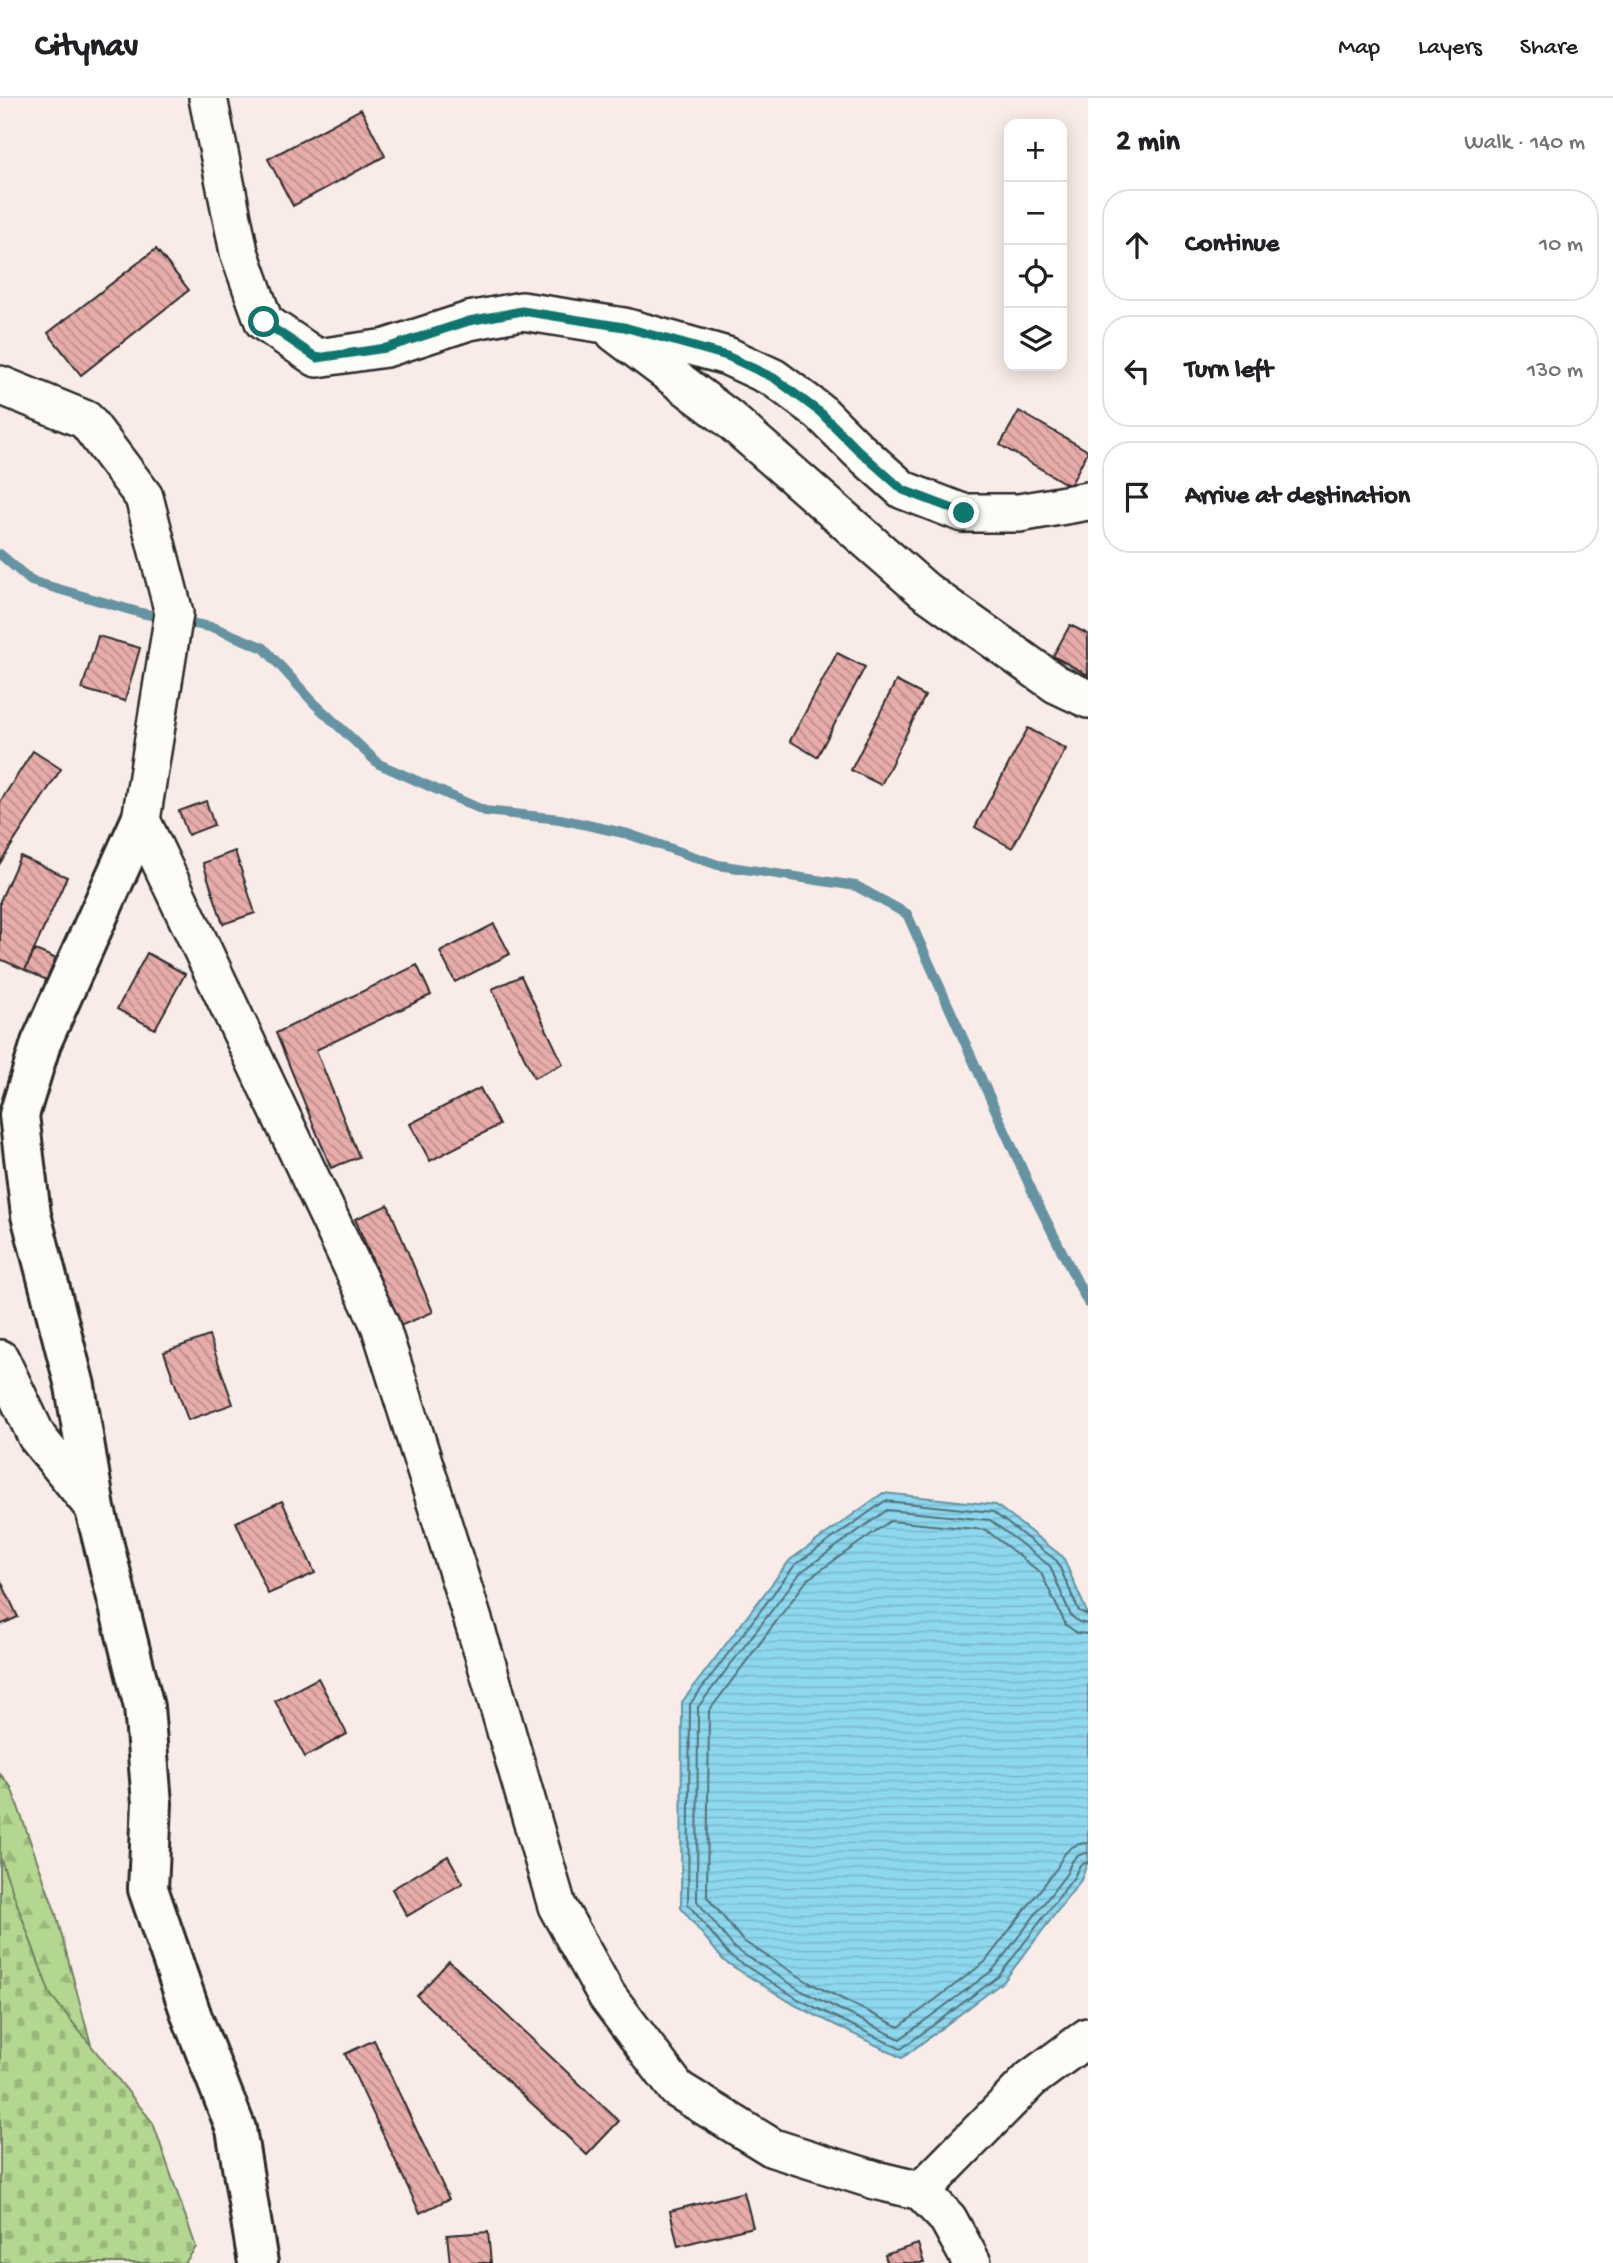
<!DOCTYPE html>
<meta charset="utf-8">
<style>
body{margin:0;font-family:"Gochi Hand",sans-serif;background:#f6f6f6;color:#202124}
.controls{position:absolute;right:21px;top:21px;display:grid;overflow:hidden;border-radius:14px;box-shadow:0 4px 18px #0003}
.controls button{width:63px;height:63px;display:grid;place-items:center;padding:0;border:0;border-bottom:2px solid #e0e0e0;background:#fff;color:#202124;font:35px sans-serif}
.stop{position:absolute;width:21px;height:21px;margin:-16px;border:5px solid #0f766e;border-radius:50%;background:#fff}
.stop.end{background:#0f766e;border-color:#fff;box-shadow:0 2px 7px #0008}
.list{margin:0;padding:0;list-style:none}
h2{display:flex;justify-content:space-between;align-items:center;height:91px;margin:0;padding:0 28px;font-size:30px}
h2 small{font-size:23px;font-weight:400;color:#757577}
.list li{display:grid;grid-template-columns:46px 1fr auto;gap:21px;align-items:center;box-sizing:border-box;height:112px;margin:0 14px 14px;padding:0 14px;border:2px solid #e0e0e0;border-radius:28px}
.list b{display:block;font-size:26px;white-space:nowrap}
.list em{font-size:23px;font-style:normal;color:#757577}
.icon{flex:none;width:38px;height:38px;fill:none;stroke:currentColor;stroke-width:2;stroke-linecap:round;stroke-linejoin:round}
.map{position:relative;flex:none;width:1088px;height:2165px;overflow:hidden}
header{display:flex;align-items:center;gap:42px;box-sizing:border-box;height:98px;padding:0 35px;background:#fff;border-bottom:2px solid #e0e0e0}
header strong{font-size:33px}
nav{display:flex;gap:38px;margin-inline-start:auto;font-size:24px}
main{display:flex}
aside{flex:1;background:#fff}
.map>svg:first-child{display:block}
</style>
<header>
<strong>Citynav</strong>
<nav><a>Map</a><a>Layers</a><a>Share</a></nav>
</header>
<main>
<div class="map">
<svg width="1088" height="2165" viewBox="0 0 1088 2165">
<defs>
<pattern id="forest-firs" width="22" height="20" patternUnits="userSpaceOnUse" patternTransform="scale(1.75)"><rect width="22" height="20" fill="#b3d690"/><path d="M5 1l3.5 6h-7zM16 11l3.5 6h-7z" fill="#9ab87c"/></pattern>
<pattern id="cemetery-stones" width="16" height="16" patternUnits="userSpaceOnUse" patternTransform="scale(1.75)"><rect width="16" height="16" fill="#b3d690"/><path d="M2 7V4a2 2 0 0 1 4 0v3zM10 15v-3a2 2 0 0 1 4 0v3z" fill="#9ab87c"/></pattern>
<pattern id="water-rules" width="6" height="5" patternUnits="userSpaceOnUse" patternTransform="scale(1.75)"><rect width="6" height="5" fill="#8ed8ef"/><path d="M0 2.5h6" fill="none" stroke="#7bbacd"/></pattern>
<pattern id="building-back-hatch" width="6" height="6" patternUnits="userSpaceOnUse" patternTransform="scale(1.75)"><rect width="6" height="6" fill="#e8adaa"/><path d="M-1 5l2 2M0 0l6 6M5-1l2 2" fill="none" stroke="#bc8d8b"/></pattern>
</defs>
<rect width="100%" height="100%" fill="#f9ece8"/>
<filter id="ink" filterUnits="userSpaceOnUse"><feTurbulence type="fractalNoise" baseFrequency=".0143" numOctaves="2"/><feDisplacementMap in="SourceGraphic" scale="14" xChannelSelector="R" yChannelSelector="G"/><feConvolveMatrix kernelMatrix="1 2 1 2 8 2 1 2 1" color-interpolation-filters="sRGB"/></filter>
<g filter="url(#ink)">
<path fill="url(#forest-firs)" stroke="#6f805e" stroke-width="2" d="M0,1676l11,13 45,127 35,131 -91,218z"/>
<path fill="url(#cemetery-stones)" stroke="#6f805e" stroke-width="2" d="M0,1759l50,137 103,129 43,124 -11,16h-185z"/>
<path fill="url(#water-rules)" stroke="#6693a1" stroke-width="2" d="M883,1395l113,12 67,52 25,58v246l-7,19 -77,101 -102,77 -107,-53 -71,-44 -43,-53 1,-206 108,-142z"/>
<g fill="none" stroke-linecap="round" stroke-linejoin="round">
<path stroke="#537079" stroke-width="2" d="M1088,1517l-9,-4 -22,-50 -64,-49 -108,-11 -90,64 -105,139 -2,200 42,52 68,43 103,50 98,-73 75,-99 6,-12 8,-3
M1088,1526l-9,-2 -8,-6 -21,-50 -60,-46 -103,-10 -86,62 -103,135 -1,194 38,48 67,42 98,48 93,-69 74,-97c4,-11 7,-19 21,-20
M1088,1536l-11,-1 -11,-8 -25,-52 -55,-43 -96,-9 -82,58 -99,132 -2,186 36,44 65,41 91,45 86,-65 72,-94c6,-15 14,-25 31,-25"/>
<path stroke="#6693a1" stroke-width="10" d="M0,456l31,27 110,32 74,15 49,20 50,55 65,61 106,47 75,8 68,15 90,31 138,21 51,28 130,288 51,101"/>
</g>
<path fill="url(#building-back-hatch)" stroke="#2b2b2b" stroke-width="2" d="M361,11l24,47 -92,50 -25,-47z
M156,151l33,41 -108,85 -33,-42z
M1019,313l69,40 -18,35 -70,-41z
M1070,527l18,9v41l-35,-19z
M98,538l42,12 -15,53 -43,-12z
M837,555l28,14 -48,90 -27,-16z
M896,583l29,15 -44,89 -30,-15z
M1028,630l38,21 -54,99 -37,-21z
M33,653l28,18 -61,94v-61z
M206,703l8,24 -26,10 -9,-24z
M235,753l20,62 -32,11 -20,-61z
M20,758l47,21 -42,93 -25,-11v-58z
M494,826l16,30 -55,28 -15,-30z
M35,852l27,11 -9,22 -28,-13z
M147,855l38,21 -30,55 -38,-20z
M417,867l14,30 -115,55 43,107 -28,11 -55,-135z
M521,878l42,88 -29,14 -42,-89z
M480,990l19,37 -69,36 -20,-37z
M388,1107l45,107 -33,14 -45,-107z
M209,1238l24,68 -45,16 -24,-68z
M282,1403l33,72 -47,21 -32,-72z
M0,1481l18,38 -18,8z
M318,1580l29,56 -42,23 -30,-56z
M448,1758l15,27 -56,33 -15,-27z
M449,1863l170,160 -32,34 -170,-159z
M374,1942l75,159 -29,14 -75,-159z
M744,2094l9,35 -75,19 -8,-35z
M488,2134l3,31h-41l-3,-28z
M918,2146l6,19h-37l-2,-8z"/>
<g fill="none" stroke-linecap="round" stroke-linejoin="round">
<g stroke="#2b2b2b" stroke-width="42">
<path id="minor" d="M208,0l31,154 25,70 53,36 69,-10 83,-27 53,-10 102,16 103,29 47,22 47,35 37,37 45,40 60,23h56l69,-12
M615,235l113,85 196,172 132,94 32,15
M0,287l86,35 58,77 30,116 -33,207 239,505 104,330 73,251 50,90 70,93 96,59 102,32 46,11 27,28 24,44
M0,1261l37,78 58,72
M921,2093l110,-112 57,-42"/>
</g>
<g stroke="#2b2b2b" stroke-width="44">
<path id="tertiary" d="M141,722l-100,223 -22,72 12,100 44,171 20,123 49,198 8,96 -4,86 44,128 44,112 22,134"/>
</g>
<use href="#minor" stroke="#fdfcf7" stroke-width="37"/>
<use href="#tertiary" stroke="#fdfcf7" stroke-width="38"/>
</g>
</g>
<g fill="none" stroke-linecap="round" stroke-linejoin="round" filter="url(#ink)">
<path stroke="#0f766e" stroke-width="9" d="M264,224l53,36 69,-10 83,-27 53,-10 102,16 103,29 47,22 47,35 37,37 45,40 61,23"/>
</g>
</svg>
<div class="controls">
<button>+</button>
<button>−</button>
<button><svg class="icon" aria-label="locate" viewBox="0 0 24 24"><circle cx="12" cy="12" r="6"/><path d="M12 2v4M12 18v4M2 12h4M18 12h4"/></svg></button>
<button><svg class="icon" aria-label="layers" viewBox="0 0 24 24"><path d="M12 4l9 5-9 5-9-5zM3 14l9 5 9-5"/></svg></button>
</div>
<div class="stop" style="left:264px;top:224px"></div>
<div class="stop end" style="left:964px;top:415px"></div>
</div>
<aside>
<h2>2 min<small>Walk · 140 m</small></h2>
<ul class="list">
<li><svg class="icon" aria-label="ahead" viewBox="0 0 24 24"><path d="M12 20V5M6 11l6-6 6 6"/></svg><div><b>Continue</b></div><em>10 m</em></li>
<li><svg class="icon" aria-label="left" viewBox="0 0 24 24"><path d="M17 20v-9H6M10 6l-5 5 5 5"/></svg><div><b>Turn left</b></div><em>130 m</em></li>
<li><svg class="icon" aria-label="arrive" viewBox="0 0 24 24"><path d="M6 21V4h12l-3 4 3 4H6"/></svg><div><b>Arrive at destination</b></div></li>
</ul>
</aside>
</main>
